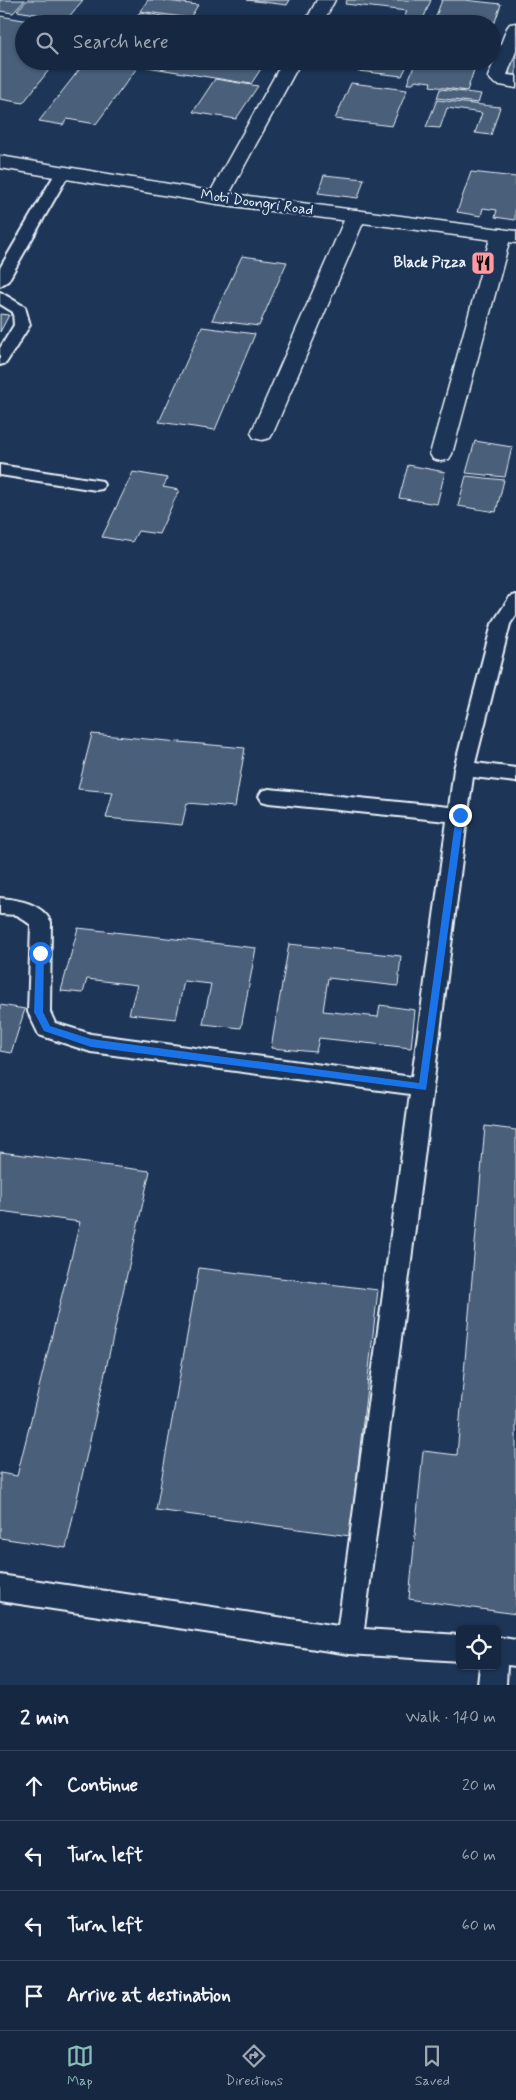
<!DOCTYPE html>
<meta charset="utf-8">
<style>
body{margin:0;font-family:Mynerve,sans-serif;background:#1f3048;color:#f1f3f6}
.controls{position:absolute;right:15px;bottom:15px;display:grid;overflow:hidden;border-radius:8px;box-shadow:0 1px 4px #0004}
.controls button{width:45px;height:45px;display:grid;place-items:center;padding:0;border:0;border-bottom:1px solid #35445a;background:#162841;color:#f1f3f6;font:25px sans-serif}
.stop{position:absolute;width:15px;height:15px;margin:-11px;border:4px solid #1a73e8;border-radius:50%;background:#fff}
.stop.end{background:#1a73e8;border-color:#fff;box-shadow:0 1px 5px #0008}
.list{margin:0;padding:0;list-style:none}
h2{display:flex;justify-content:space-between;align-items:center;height:65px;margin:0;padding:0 20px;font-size:21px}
h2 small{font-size:16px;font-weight:400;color:#9ea6b1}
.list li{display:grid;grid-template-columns:32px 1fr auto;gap:15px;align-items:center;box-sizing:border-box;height:70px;padding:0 20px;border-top:1px solid #35445a}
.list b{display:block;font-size:19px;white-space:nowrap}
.list em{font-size:16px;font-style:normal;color:#9ea6b1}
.icon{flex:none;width:28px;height:28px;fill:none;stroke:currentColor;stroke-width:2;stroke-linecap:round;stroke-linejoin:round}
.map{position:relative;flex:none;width:516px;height:1685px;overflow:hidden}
.search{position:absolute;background:#162841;box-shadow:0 1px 4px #0004;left:15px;right:15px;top:15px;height:55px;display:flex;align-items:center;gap:12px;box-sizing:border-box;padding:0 18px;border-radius:28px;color:#9ea6b1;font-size:19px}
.sheet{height:345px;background:#162841}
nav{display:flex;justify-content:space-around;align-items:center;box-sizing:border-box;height:70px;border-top:1px solid #35445a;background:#162841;font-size:14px;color:#9ea6b1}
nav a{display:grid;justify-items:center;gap:2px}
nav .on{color:#8bbbb9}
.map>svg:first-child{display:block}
</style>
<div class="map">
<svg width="516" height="1685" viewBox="0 0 516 1685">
<rect width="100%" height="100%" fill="#1d3557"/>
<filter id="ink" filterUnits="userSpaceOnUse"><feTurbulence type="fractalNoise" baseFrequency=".02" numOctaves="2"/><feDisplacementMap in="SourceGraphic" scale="10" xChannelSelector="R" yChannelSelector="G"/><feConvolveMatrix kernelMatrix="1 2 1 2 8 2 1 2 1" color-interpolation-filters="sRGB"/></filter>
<g filter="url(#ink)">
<path fill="#495e7a" stroke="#e8f1f8" d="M0,0h25l-12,13 -13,-2z
M27,0h56l-16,19 -50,-8z
M148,0h11l39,5 -8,13 -50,-7z
M247,0h43l-3,5z
M347,0h84l-10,24h-20l6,-13 -62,-7z
M442,0h22l37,4 -6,18 -59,-6z
M140,12l40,7 -5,5h-20l-21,-4z
M0,16l47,8h-23v37h32l-33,42 -23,-4z
M430,17l57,7h-60z
M516,45v30l-7,-1z
M86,61h56l-46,63 -29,-5 -4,6 -24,-4z
M145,61h121l-15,23 -110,-18z
M362,61h47l-7,15 -44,-5z
M416,61h61l-10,30 -37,-5 1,-4 -16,-2 -2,4h-6z
M215,79l43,7 -22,33 -43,-7z
M351,83l56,7 -15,36 -57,-7z
M440,89l41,5 -3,9 -41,-5z
M437,100l63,7 -9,28 -16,-2 7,-20 -35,-5 -7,20 -14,-1z
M471,172l45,5 -1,43 -20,-3 2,-7 -14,-2 -2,8 -24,-4z
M324,175l40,4 -6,19 -40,-5z
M242,256l45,6 -28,64 -47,-6z
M0,314l9,1 -9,17z
M202,327l53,7 -40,96 -56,-8z
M475,441l37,6 -7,30 -39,-4z
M408,465l37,7 -8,32 -38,-6z
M133,472l35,6 -5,9 16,3 -20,44 -21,-3 -6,11 -30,-5z
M466,476l38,4 -8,32 -38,-6z
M92,734l153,14 -10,59 -48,-4 -5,22 -76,-7 7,-26 -35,-3z
M78,928l178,20 -15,80 -38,-4 8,-40 -27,-3 -8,38 -47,-5 8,-29 -50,-6 -4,14 -22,-2z
M289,944l112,12 -3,30 -70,-8 -5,33 55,6 2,-12 35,5 -4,38 -92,-10 -3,14 -45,-4z
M0,1005l25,4 -14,44 -11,-2z
M485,1126l31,4v484l-107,-15 14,-148 34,4z
M0,1152l150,19 -84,377 -66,-10v-65l17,3 63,-254 -80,-11z
M199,1268l179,22 -28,246 -194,-26z"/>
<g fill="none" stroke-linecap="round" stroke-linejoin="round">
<g stroke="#e8f1f8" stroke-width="4">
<path id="lane" d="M63,168l7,4 -62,109 -8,5v-18l56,-96z
M0,292l25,15 5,18 -24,38 -6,2v-17l14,-23 -1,-13 -13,-8z
M0,465l96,15 6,1 2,4 -2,4 -6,1 -96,-15z
M516,595v20l-6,9 -35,139 41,5v14l-43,-5 -5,35 2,3 -3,5 -103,809 96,6v26l-111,-7 -349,-53v-26l338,51 72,-532 -319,-42 -52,-17 -11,-23 3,-87 -14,-10 -17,-1v-16c20,2 41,5 51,24l-1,90 5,11 36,11 321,43 35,-256 -178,-18 -7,-2 -3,-5 3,-5 7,-2 180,18 5,-38 38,-145 18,-27z
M497,1637l19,3v26l-9,-1 -1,20h-28l2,-19h17z"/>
</g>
<g stroke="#e8f1f8" stroke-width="3">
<path id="street" d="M317,0h18l-13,24h-18z
M516,23v28l-9,24 9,1v12l-21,-4 -7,-7 19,-49 3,-4z
M283,61h18l-74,137 -3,4h-14l-3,-4z
M356,210l7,2 3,4 -93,217 -3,5 -8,2 -8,-2 -3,-5 95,-217 3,-4z
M501,229l7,2 3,4 -59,219 -3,5 -8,2 -8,-2 -3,-5 61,-219 3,-4z"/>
</g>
<g stroke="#e8f1f8" stroke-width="3">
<path id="secondary" d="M0,156l217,36 299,39v12l-299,-39 -217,-36z"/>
</g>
<use href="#lane" fill="#1d3557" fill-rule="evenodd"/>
<use href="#street" fill="#1d3557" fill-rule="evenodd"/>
<use href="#secondary" fill="#1d3557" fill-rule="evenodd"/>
</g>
</g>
<path fill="#1a73e8" d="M460,812l4,3 -38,275 -335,-43 -47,-16 -10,-19 2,-59 4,-3 4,3 -1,59 7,14 41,13 328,44 37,-268z"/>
<defs>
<g id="restaurant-square" transform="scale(1.25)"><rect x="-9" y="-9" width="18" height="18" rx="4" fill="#ff9aa2" stroke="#1d3557"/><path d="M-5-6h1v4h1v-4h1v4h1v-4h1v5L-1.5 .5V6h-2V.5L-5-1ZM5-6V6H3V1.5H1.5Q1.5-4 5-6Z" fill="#111"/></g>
</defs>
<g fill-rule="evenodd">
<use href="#restaurant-square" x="483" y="263"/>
</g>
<g text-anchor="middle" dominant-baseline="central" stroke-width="5" stroke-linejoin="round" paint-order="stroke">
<g font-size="15" fill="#e8f1f8" stroke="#1d3557">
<text transform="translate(257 203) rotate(8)">Moti Doongri Road</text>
</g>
<g font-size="15" font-weight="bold" fill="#e8f1f8" stroke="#1d3557" text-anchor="end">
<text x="466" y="263">Black Pizza</text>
</g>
</g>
</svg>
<div class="controls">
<button><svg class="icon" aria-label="locate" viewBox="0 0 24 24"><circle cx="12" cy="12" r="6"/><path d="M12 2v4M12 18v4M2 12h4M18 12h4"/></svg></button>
</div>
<div class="stop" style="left:40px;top:953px"></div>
<div class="stop end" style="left:460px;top:815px"></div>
<div class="search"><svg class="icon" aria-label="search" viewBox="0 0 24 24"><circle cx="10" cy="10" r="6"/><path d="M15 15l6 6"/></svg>Search here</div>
</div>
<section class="sheet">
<h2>2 min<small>Walk · 140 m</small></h2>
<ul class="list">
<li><svg class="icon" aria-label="ahead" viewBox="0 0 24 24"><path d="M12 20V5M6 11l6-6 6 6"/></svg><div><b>Continue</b></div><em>20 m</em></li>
<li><svg class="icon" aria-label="left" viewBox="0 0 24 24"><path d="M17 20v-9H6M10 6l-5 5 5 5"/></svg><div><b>Turn left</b></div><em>60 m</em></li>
<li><svg class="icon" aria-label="left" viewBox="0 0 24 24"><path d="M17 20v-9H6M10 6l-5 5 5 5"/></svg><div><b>Turn left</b></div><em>60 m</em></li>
<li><svg class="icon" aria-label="arrive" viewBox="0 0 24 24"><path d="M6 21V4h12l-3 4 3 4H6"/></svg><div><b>Arrive at destination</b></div></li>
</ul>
</section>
<nav>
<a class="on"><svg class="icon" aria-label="map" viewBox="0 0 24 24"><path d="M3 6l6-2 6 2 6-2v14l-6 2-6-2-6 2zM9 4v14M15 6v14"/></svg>Map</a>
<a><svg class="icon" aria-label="directions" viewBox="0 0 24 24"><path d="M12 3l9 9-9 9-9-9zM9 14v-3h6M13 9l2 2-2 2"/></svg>Directions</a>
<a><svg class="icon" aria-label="saved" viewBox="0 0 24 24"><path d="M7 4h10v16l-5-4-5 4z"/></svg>Saved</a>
</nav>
